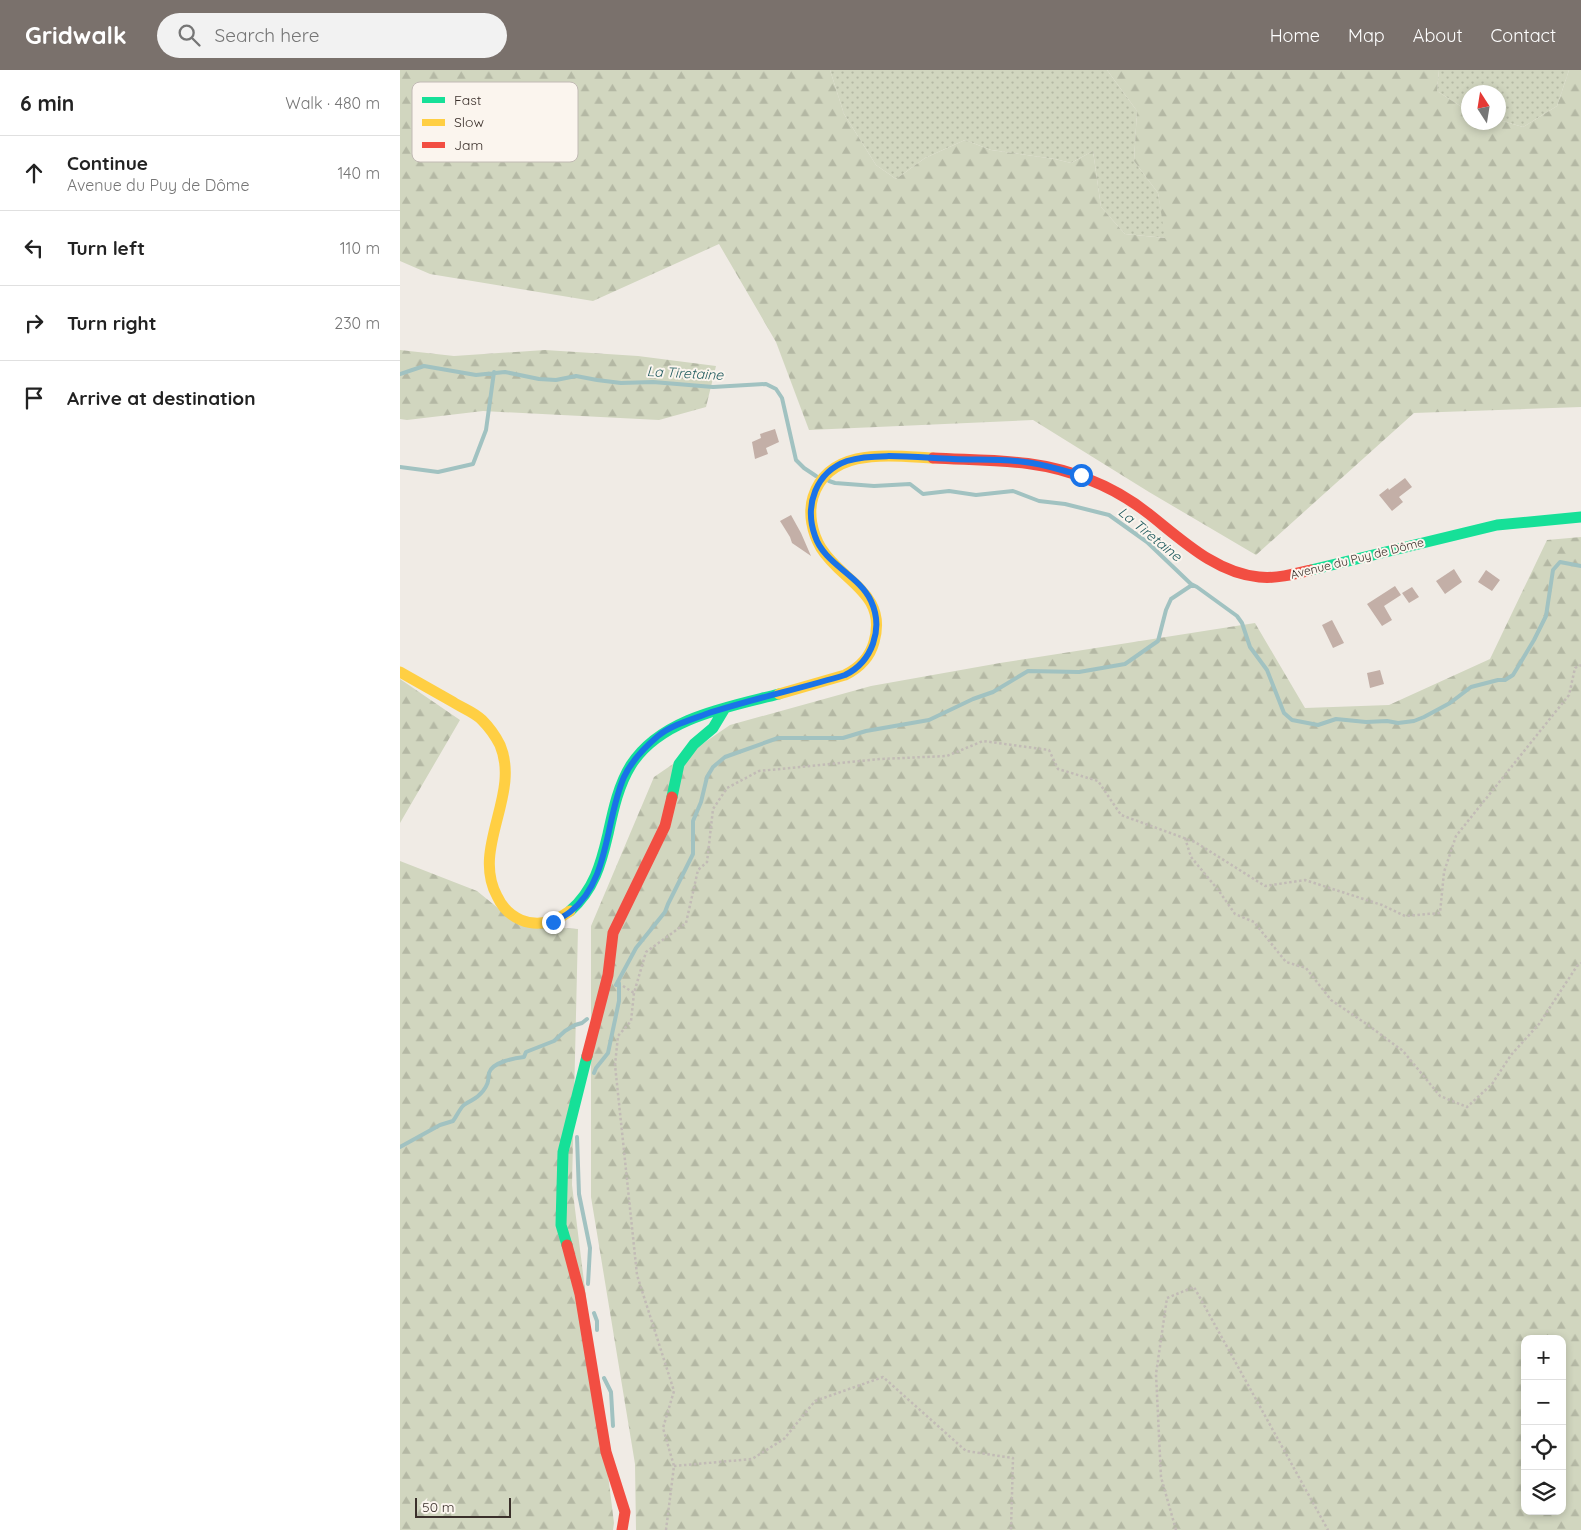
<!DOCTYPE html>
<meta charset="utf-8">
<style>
body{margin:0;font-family:Quicksand,sans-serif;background:#f2f2f2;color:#222}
.controls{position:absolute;right:15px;bottom:15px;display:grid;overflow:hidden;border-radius:10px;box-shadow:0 2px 8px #0003}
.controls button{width:45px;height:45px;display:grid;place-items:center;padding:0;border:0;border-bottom:1px solid #e0e0e0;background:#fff;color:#222;font:25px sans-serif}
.compass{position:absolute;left:1061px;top:15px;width:45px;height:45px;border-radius:50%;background:#fff;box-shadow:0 2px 8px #0003;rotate:348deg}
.scale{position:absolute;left:15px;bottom:12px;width:96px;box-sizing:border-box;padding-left:5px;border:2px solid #3b302b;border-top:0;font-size:14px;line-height:18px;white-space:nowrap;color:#3b302b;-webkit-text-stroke:4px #fbf5ee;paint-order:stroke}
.stop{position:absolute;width:15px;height:15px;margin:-11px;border:4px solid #1a73e8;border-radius:50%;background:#fff}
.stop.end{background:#1a73e8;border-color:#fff;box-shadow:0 1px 5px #0008}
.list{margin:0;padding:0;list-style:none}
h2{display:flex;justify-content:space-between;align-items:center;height:65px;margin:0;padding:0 20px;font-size:21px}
h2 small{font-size:16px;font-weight:400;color:#767676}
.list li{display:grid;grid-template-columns:32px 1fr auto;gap:15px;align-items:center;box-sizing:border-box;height:75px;padding:0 20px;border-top:1px solid #e0e0e0}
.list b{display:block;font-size:19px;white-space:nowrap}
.list p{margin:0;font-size:16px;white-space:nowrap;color:#767676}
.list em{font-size:16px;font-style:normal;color:#767676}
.icon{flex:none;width:28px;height:28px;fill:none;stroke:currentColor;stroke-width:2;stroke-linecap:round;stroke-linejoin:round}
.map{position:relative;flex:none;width:1181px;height:1460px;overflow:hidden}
header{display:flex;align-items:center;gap:30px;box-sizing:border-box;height:70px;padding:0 25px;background:#7a716c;color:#fff}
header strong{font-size:24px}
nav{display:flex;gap:28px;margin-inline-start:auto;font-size:18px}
.search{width:350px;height:45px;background:#f2f2f2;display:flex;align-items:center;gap:12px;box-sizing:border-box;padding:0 18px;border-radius:28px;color:#767676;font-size:19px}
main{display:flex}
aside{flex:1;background:#fff}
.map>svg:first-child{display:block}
</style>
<header>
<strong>Gridwalk</strong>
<div class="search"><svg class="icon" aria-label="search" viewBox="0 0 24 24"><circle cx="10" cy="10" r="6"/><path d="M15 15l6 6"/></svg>Search here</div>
<nav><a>Home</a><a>Map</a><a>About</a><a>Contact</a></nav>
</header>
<main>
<aside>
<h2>6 min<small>Walk · 480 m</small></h2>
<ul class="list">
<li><svg class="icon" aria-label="ahead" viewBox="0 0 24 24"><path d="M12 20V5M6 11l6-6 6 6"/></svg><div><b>Continue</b><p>Avenue du Puy de Dôme</p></div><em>140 m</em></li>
<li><svg class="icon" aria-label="left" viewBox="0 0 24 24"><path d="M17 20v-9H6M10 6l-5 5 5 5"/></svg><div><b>Turn left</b></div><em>110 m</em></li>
<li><svg class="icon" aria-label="right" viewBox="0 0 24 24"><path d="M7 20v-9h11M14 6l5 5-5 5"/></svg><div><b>Turn right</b></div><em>230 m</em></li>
<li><svg class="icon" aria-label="arrive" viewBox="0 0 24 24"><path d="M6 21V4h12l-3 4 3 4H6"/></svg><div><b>Arrive at destination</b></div></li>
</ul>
</aside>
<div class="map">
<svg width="1181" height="1460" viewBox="0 0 1181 1460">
<defs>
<pattern id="grass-dots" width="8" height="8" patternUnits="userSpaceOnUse" patternTransform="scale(1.25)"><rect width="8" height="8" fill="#d1d6bf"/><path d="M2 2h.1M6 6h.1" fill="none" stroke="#b4b8a4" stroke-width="1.8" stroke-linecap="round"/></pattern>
<pattern id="forest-firs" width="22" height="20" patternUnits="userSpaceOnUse" patternTransform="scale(1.25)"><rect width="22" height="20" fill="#d1d6bf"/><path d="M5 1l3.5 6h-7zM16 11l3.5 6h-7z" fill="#b4b8a4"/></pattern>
</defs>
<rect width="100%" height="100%" fill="#f0ebe5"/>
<path fill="url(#grass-dots)" d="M430,0h277l30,41 -3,50 24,32 8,45 -41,-4 -24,-27 -8,-56 -22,12 -16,-4 -64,-9 -26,-10 -40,18 -29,21 -20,-14 -32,-51z
M1039,0h130l-12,36 -34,21 -24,-7 -1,-28h-30v19l-31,-20z"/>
<path fill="url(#forest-firs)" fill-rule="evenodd" d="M0,0h430l14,44 32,51 20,14 29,-21 40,-18 26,10 64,9 16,4 22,-12 8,56 24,27 40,4 -7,-45 -24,-32 3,-50 -30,-41h332l-2,21 31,20v11h30l1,-2 24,7 34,-21 12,-36h12v337l-167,6 -158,142 -107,-63 -116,-72 -224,10 -33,-88 -57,-98 -126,57 -163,-27 -30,-13z
M0,280l54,6 91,-6 93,6 78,10 -10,41 -47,13 -176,-9 -76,9 -7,-1z
M1181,467v993h-945l-1,-66 -44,-267v-271l63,-149 76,-52 141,-39 129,-23 255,-40 50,85 84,-3 101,-46 57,-119zM1125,1269h37v172h-37z
M0,609l60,41 -60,103z
M0,791l77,30 42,34 59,4 -6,256 42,338 -1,7h-213z"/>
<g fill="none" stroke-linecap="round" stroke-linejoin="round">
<path stroke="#a1c2c1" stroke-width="4" d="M0,304l24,-8 52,9 29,-3 34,7 17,1 20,-4 21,4 24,3 32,-1 60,5 53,-3 10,5 6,9 14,62 8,8 12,8
M0,397l38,5 35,-8 13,-34 8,-58
M429,411l6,2 39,3 36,-2 13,10 26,-3 27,4 37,-4 26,10 26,3 44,11 38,27 44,42 6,3 40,29 5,7 8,24 17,23 17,43 8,7 26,5 18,-6 30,3 21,-1 11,2 16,-2 10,-4 26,-14 21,-16 27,-7h7l8,-5 21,-35 12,-24 7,-46 7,-8 21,4
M216,915l20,-37 29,-36 3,-8 25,-50v-33l8,-19 6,-25 6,-10 12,-10 53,-19h65l23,-7 63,-11 44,-21 20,-7 35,-21 51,1 46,-8 33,-23 8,-31 5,-11 21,-14
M194,1003l2,-5 12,-15 11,-52v-18
M177,1067l2,57 11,54 -2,36
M0,1077l40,-22 13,-4c4,-5 7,-13 11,-16 8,-6 11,-4 19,-14 6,-8 5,-10 6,-18 3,-11 26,-15 35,-16l2,-5 28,-11 11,-10 10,-6 7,-2 5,-4
M194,1243l3,8v9
M204,1308l7,14 2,34"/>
</g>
<path fill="#c3afa7" d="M375,359l4,13 -13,6 2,6 -13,5 -3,-17 9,-4 -1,-4z
M1005,408l7,9 -13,10 4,5 -11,9 -13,-16 9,-7 1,2z
M391,445l10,18 10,23 -19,-13 -2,-6 -10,-16z
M1054,499l8,13 -17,12 -9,-13z
M1086,500l14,10 -8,11 -14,-9z
M995,516l6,9 -17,11 8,14 -10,6 -15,-22z
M1012,517l7,10 -10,6 -7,-10z
M932,550l12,23 -11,5 -11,-23z
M980,600l4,14 -14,4 -3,-15z"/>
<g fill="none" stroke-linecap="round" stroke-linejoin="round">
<path stroke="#c2bbb6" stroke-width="2.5" stroke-dasharray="2.5 2.5" stroke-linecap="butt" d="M785,768l6,19 28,34 16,23 19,8 32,40 20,6 25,32 37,25 35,26 37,45 27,11 25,-23 19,-29 28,-31 38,-58 4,-3
M223,916l11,7
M274,1396l78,-7 32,-20 31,-38 68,-24 83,74 47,7 -2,72
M266,1460l8,-64 -11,-38 11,-37 -37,-116 -22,-210 3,-29 13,-15 3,-28 12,-41 40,-29 12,-53 9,-8 6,-53 14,-21 32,-17 122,-12 66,-3 36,-15 66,9 9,19 40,12 23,34 74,27 70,44 40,-6 77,25 23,11 35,-3 4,-41 12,-36 113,-141 6,-27 6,-3
M776,1460l-15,-53 -5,-103 11,-76 27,-11 134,243"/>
<path stroke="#16e098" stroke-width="11" d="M911,500l186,-45 84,-8
M272,727l7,-33 15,-20 19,-16 12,-20
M170,841c24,-21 31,-47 38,-77 5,-23 10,-48 23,-69 30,-47 97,-58 148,-71
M167,1175l-6,-20 2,-73 24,-96"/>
<path stroke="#ffcf43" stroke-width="11" d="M0,602c18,10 35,20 53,30 9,6 21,10 29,18 6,6 14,17 18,25 21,50 -29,103 -3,151 5,11 12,19 24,24 17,7 34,2 49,-9
M379,624l66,-19c14,-7 25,-18 29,-33 14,-49 -32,-60 -53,-94 -9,-15 -13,-35 -8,-51 16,-51 79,-41 120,-39"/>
<path stroke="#f24e42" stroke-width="11" d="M533,388c55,3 106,0 157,22 21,8 41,20 59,34 33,26 67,59 110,63 17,2 36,-3 52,-7
M187,986l21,-81 5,-42 52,-107 7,-29
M167,1175l13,49 26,158 19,60 -3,18"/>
</g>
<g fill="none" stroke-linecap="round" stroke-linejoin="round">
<path stroke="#1a73e8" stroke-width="6" d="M153,852c6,-3 12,-6 17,-10 40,-31 35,-92 54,-135 7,-15 21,-30 34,-41 14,-11 32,-16 48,-22 46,-15 93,-25 139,-39 27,-13 39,-46 26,-74 -12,-26 -47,-37 -56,-65 -11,-31 1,-64 32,-75 28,-9 76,-3 106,-2 24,1 49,0 72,3 19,2 38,9 56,13"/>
</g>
<g text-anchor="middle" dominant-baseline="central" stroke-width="4" stroke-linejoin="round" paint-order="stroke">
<g font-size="12" fill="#3b302b" stroke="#fbf5ee">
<text transform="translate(957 488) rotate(-14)">Avenue du Puy de Dôme</text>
</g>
<g font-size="14" font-style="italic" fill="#1f5a5e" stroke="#fbf5ee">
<text transform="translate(285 303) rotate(3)">La Tiretaine</text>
<text transform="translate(750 464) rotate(39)">La Tiretaine</text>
</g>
</g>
<rect x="12" y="12" width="166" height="80" rx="8" fill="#fbf5ee" stroke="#c1bab4" stroke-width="1"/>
<rect x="22" y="27" width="23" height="6" fill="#16e098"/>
<rect x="22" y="49" width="23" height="7" fill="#ffcf43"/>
<rect x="22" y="72" width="23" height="6" fill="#f24e42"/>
<g font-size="14" fill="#3b302b">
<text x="54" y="35">Fast</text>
<text x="54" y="57">Slow</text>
<text x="54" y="80">Jam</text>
</g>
</svg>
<div class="controls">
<button>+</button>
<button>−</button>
<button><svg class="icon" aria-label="locate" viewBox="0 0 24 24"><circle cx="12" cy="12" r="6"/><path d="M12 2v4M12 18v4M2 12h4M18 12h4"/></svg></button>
<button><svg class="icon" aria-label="layers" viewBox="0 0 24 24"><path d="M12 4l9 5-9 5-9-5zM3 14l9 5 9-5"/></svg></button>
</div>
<svg class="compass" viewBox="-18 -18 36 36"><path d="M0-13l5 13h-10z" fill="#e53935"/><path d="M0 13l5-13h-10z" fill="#767676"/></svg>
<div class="scale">50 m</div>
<div class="stop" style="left:681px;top:405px"></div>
<div class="stop end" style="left:153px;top:852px"></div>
</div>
</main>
